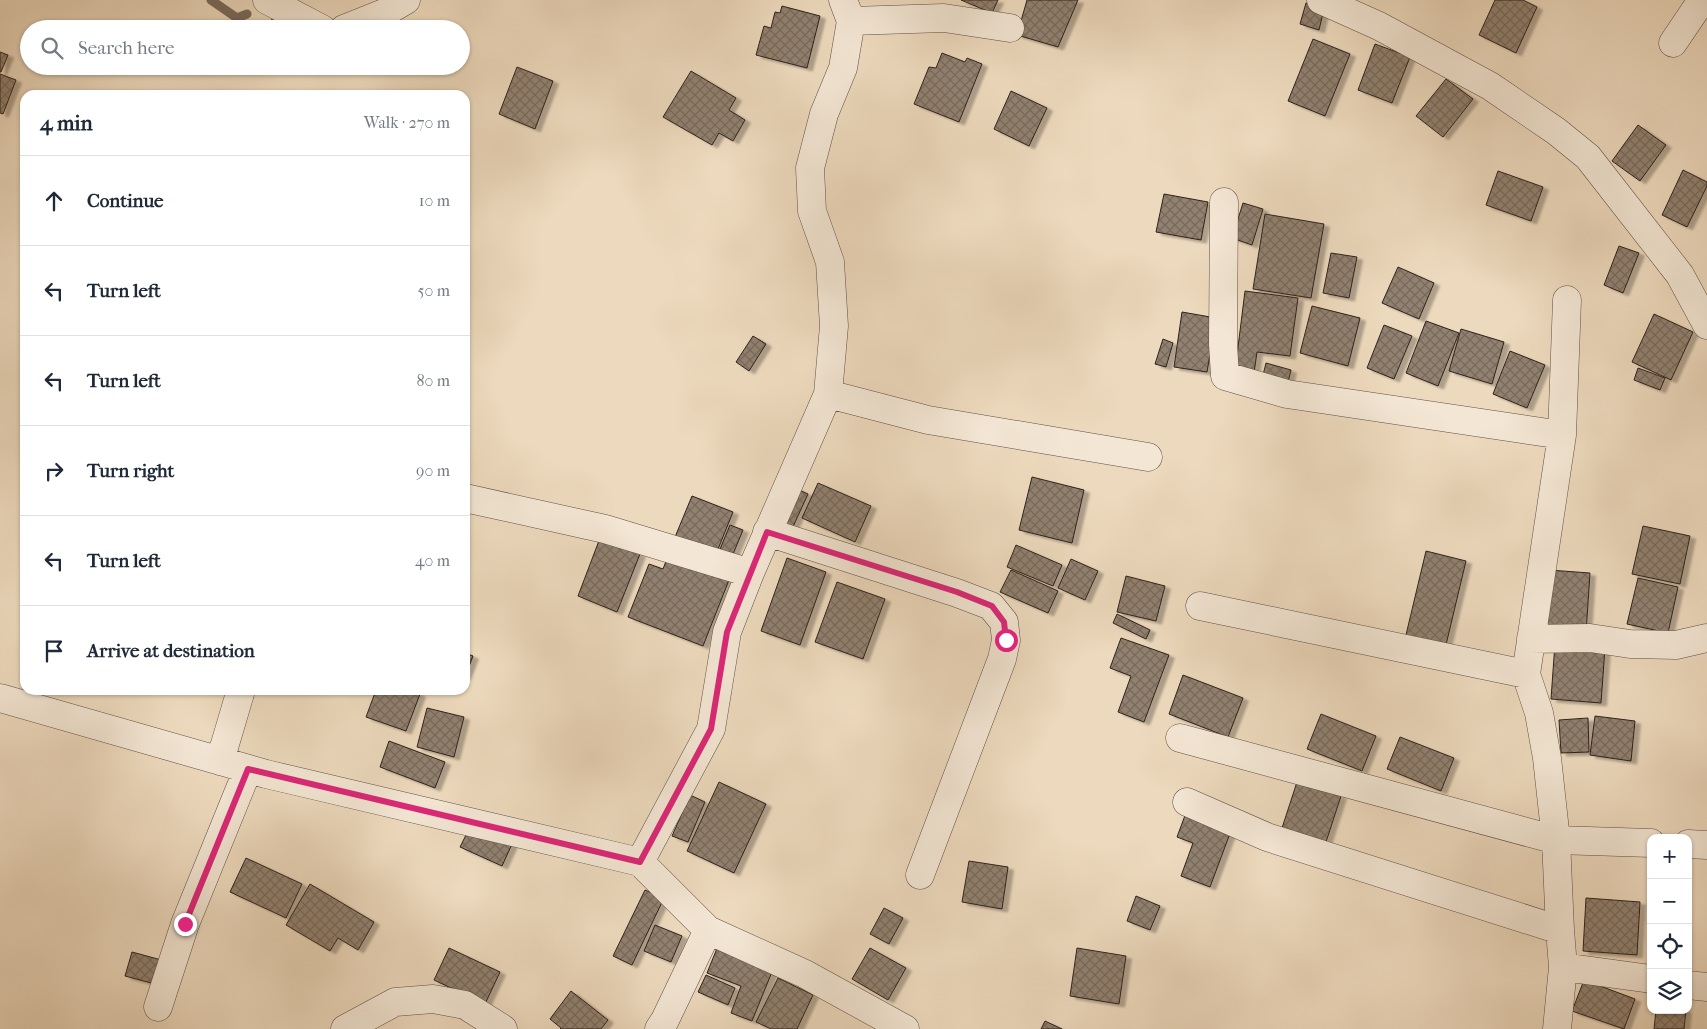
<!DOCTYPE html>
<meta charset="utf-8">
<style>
body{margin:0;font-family:"IM FELL French Canon",serif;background:#f2f2f3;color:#1f2937}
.controls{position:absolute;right:15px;bottom:15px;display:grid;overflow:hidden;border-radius:10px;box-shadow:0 1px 4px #0004}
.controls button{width:45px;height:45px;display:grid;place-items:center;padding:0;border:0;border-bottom:1px solid #e0e1e3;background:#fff;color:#1f2937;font:25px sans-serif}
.stop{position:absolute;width:15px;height:15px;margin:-11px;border:4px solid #db2777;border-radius:50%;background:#fff}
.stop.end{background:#db2777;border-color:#fff;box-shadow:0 1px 5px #0008}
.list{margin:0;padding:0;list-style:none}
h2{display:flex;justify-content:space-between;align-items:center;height:65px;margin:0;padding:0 20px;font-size:21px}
h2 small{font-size:16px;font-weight:400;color:#747a83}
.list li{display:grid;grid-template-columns:32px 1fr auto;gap:15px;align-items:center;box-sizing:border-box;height:90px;padding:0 20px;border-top:1px solid #e0e1e3}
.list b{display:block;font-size:19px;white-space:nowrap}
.list em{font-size:16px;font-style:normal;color:#747a83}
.icon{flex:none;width:28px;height:28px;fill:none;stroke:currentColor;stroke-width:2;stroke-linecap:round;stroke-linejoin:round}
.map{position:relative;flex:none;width:1707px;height:1029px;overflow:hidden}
.search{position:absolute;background:#fff;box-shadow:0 1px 4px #0004;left:20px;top:20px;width:450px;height:55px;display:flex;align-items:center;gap:12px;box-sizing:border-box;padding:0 18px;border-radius:28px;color:#747a83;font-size:19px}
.panel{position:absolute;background:#fff;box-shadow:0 1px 4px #0004;left:20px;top:90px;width:450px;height:605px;border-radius:15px}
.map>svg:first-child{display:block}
</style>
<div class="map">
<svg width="1707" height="1029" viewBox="0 0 1707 1029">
<defs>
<pattern id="building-cross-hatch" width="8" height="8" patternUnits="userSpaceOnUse" patternTransform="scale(1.25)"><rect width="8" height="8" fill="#918170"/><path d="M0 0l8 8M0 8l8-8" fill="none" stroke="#77695b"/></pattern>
<filter id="shadow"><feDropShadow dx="5.5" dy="3" stdDeviation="1" flood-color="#0004"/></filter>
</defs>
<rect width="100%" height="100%" fill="#edd9bd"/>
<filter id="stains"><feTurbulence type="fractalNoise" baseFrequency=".004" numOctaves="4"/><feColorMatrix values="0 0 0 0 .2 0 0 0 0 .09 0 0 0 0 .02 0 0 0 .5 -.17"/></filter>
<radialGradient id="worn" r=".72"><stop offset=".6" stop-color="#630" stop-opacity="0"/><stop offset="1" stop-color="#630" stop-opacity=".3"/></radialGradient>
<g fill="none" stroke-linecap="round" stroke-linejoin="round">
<path stroke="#7a6b5c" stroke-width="9" d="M211,0l26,18 10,-4"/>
</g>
<path fill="url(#building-cross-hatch)" stroke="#2e221c" filter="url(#shadow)" d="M961,0h37l-6,13z
M1027,0h51l-20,47 -41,-12z
M1495,0h28l14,7 -21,46 -37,-18z
M1306,3l18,6 -5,21 -19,-6z
M782,6l38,10 -13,52 -51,-13 8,-29 7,2 4,-16 5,1z
M276,9l16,7 -6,13h-18z
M1313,39l37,15 -25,62 -37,-15z
M1375,44l35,13 -18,46 -34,-13z
M0,52l8,3 -7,17h-1z
M942,53l23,9 2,-4 15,6 -23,58 -45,-18 15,-37 7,1z
M517,67l36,14 -18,48 -36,-15z
M691,71l45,27 -7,12 16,10 -12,21 -14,-8 -7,12 -49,-28z
M0,74l16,6 -13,34 -3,-1z
M1446,79l27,20 -30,38 -27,-21z
M1011,91l36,17 -18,38 -35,-17z
M1638,125l28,20 -26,36 -28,-20z
M1683,170l24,12v4l-20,41 -25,-12z
M1498,171l45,16 -12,34 -45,-16z
M1164,194l44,8 -7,38 -45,-8z
M1243,203l20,6 -11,36 -20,-7z
M1265,214l59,10 -13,74 -58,-9z
M1619,246l20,7 -16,40 -19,-8z
M1331,253l26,4 -8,41 -26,-5z
M1398,267l36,16 -15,36 -37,-16z
M1245,291l53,7 -8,58 -33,-4 -3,21 -19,-2z
M1312,306l48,12 -12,48 -48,-13z
M1182,312l34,6 -9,54 -33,-5z
M1654,314l39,18 -22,48 -39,-18z
M1426,321l33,12 -21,53 -32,-13z
M1384,325l28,11 -18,43 -27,-11z
M1461,329l43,13 -12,42 -43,-13z
M753,336l13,8 -17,27 -13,-9z
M1163,339l10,4 -7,24 -11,-3z
M1510,351l35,14 -18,43 -34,-14z
M1266,363l25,7 -4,16 -25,-7z
M1638,368l27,10 -5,12 -26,-10z
M1032,477l52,13 -12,53 -53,-13z
M818,483l53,23 -16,36 -53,-24z
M795,488l13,6 -17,37 -13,-7z
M692,496l41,16 -17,42 -41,-17z
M730,525l13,5 -12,29 -13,-5z
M1643,526l47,10 -10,48 -48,-10z
M600,538l40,16 -23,58 -39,-16z
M1016,545l46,20 -9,21 -46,-19z
M1426,551l40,10 -21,88 -40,-10z
M668,556l61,24 -26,66 -75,-29 21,-53 14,5z
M787,558l39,14 -26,73 -39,-14z
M1071,559l27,12 -13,29 -27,-12z
M1011,570l47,21 -10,22 -48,-21z
M1549,570l41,3 -4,60 -40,-3z
M1126,576l39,10 -9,35 -39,-9z
M1638,578l40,9 -10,46 -41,-9z
M837,582l48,17 -22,60 -48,-17z
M1117,614l33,16 -4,9 -33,-16z
M1121,638l48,17 -25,67 -26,-10 13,-36 -21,-8z
M1555,643l50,5 -4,55 -50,-4z
M465,653l8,3 -8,21z
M1183,675l60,23 -15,39 -59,-23z
M376,690h33l11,4 -14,37 -40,-14z
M427,708l37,9 -10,40 -37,-10z
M1321,714l55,22 -14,35 -55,-22z
M1595,716l40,5 -4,40 -41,-6z
M1588,718l1,34 -28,1 -2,-33z
M1400,737l54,21 -13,33 -54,-22z
M389,741l56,21 -10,26 -55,-21z
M719,782l47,22 -32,69 -47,-22z
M1297,782l44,14 -15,46 -44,-14z
M690,795l15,7 -17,40 -16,-6z
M1187,810l45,18 -22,59 -29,-11 12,-33 -16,-6z
M471,825l41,19 -10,22 -42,-19z
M246,858l56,26 -16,34 -56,-26z
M969,861l39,6 -6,42 -40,-7z
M310,884l64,38 -16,28 -20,-12 -8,13 -44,-26z
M645,890l19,8 -32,67 -19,-9z
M1136,896l24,10 -10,24 -23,-9z
M1586,898l54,4 -3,53 -54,-4z
M884,908l19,10 -14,26 -19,-10z
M655,925l27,11 -11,26 -27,-11z
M720,941l56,21 -24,59 -21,-8 10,-27 -34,-13z
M449,948l51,24 -15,32 -51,-24z
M870,948l36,20 -18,32 -36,-21z
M1077,948l49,8 -7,48 -49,-8z
M132,952l33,9 -6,24 -34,-9z
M706,975l29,13 -7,17 -30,-13z
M778,978l35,17 -16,34h-26l-15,-7z
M1584,980l51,19 -11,30 -52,-18z
M571,991l37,29 -7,9h-41l1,-1 -11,-9z
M1656,1010h30l-2,19h-30z
M1045,1021l17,8h-21z"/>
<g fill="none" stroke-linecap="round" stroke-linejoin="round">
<g stroke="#5e5044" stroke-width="29">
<path id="minor" d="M267,0l55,29
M843,0l8,21 -8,47 -19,46 -14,54 2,43 18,51 4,64 -6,68 -78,179 -23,59 -16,97 -71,133 68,68 97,44 100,55
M1321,0l58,26 111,60 66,45 32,26 92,118 27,50
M851,21l93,-3 66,10
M344,29l40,-16 22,-13
M1673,43l29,-43
M1224,202l-1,142 2,32 62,18 275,41
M828,394l100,26 220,37
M465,498l140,31 145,44
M767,532l190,61 34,13 13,16 2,18 -4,19 -82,216
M1200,606l326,68
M1531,639l59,-1 40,6 46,1 31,-7
M0,698l266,76 374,88
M1180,738l376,102 95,3
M220,761l21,-71
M1187,802l80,35 293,93
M1688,844l19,1
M1563,967l88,12
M1688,985l19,2
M158,1007l27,-83 63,-155
M345,1029l50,-27 38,-3 32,6 38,24
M659,1029l6,-9 43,-90
M1557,1029l6,-62 -3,-37 -4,-90 -9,-82 -8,-45 -13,-39 36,-239 5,-135"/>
</g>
<use href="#minor" stroke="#f3e6d4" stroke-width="28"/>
</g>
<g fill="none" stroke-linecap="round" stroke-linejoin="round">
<path stroke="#db2777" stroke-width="6" d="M185,924l63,-155 392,93 71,-133 16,-97 40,-100 190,60 35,14 12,16 2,18"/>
</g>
<rect width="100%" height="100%" filter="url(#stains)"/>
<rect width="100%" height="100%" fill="url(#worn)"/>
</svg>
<div class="controls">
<button>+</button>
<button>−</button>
<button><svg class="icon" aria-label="locate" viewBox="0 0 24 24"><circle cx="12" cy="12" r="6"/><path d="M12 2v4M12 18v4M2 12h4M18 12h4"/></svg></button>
<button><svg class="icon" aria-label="layers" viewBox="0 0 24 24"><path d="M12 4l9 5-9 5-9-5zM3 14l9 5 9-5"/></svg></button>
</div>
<div class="stop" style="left:1006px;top:640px"></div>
<div class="stop end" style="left:185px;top:924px"></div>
<div class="search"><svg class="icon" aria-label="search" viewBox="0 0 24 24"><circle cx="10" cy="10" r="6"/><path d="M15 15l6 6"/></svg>Search here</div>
<section class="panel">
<h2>4 min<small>Walk · 270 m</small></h2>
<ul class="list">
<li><svg class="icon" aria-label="ahead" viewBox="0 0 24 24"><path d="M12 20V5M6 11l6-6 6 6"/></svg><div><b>Continue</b></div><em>10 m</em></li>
<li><svg class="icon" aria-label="left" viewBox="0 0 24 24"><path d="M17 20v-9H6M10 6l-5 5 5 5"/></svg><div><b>Turn left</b></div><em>50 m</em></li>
<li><svg class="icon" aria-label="left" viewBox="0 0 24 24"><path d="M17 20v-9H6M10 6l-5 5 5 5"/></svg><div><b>Turn left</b></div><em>80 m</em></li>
<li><svg class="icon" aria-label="right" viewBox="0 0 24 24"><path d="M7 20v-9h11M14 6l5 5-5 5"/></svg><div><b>Turn right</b></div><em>90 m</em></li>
<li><svg class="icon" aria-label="left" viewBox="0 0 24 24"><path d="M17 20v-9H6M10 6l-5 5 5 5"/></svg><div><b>Turn left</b></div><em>40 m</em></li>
<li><svg class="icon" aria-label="arrive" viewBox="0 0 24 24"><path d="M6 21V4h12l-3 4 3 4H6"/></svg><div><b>Arrive at destination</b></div></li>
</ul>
</section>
</div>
